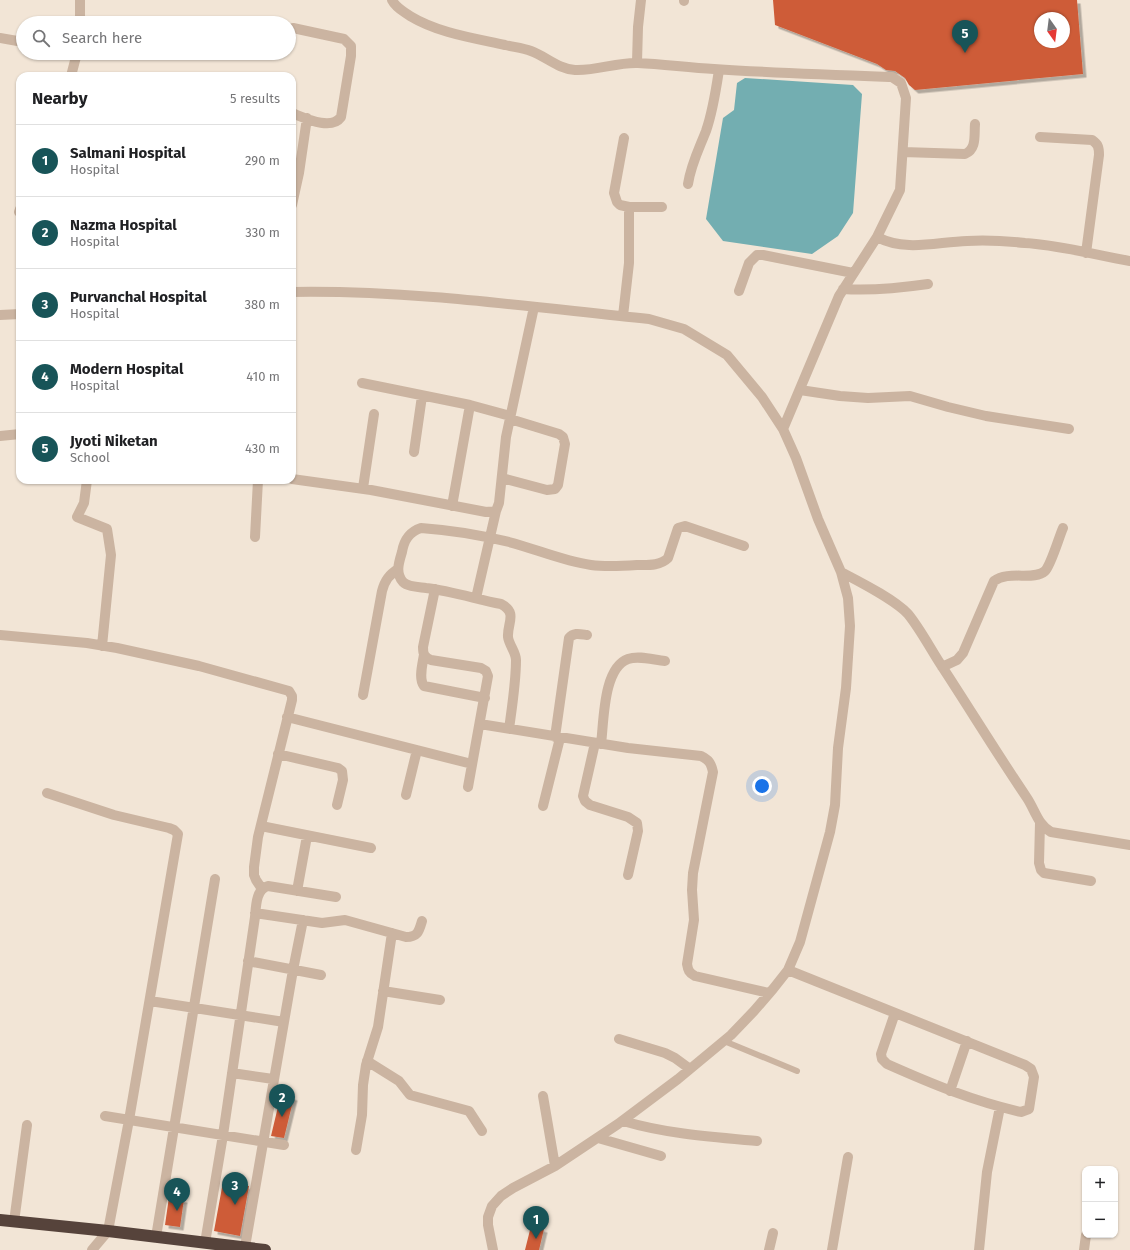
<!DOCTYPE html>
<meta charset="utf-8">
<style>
body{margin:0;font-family:"Fira Sans",sans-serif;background:#f6f6f6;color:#202124}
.controls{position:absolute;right:12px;bottom:12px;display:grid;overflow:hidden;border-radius:8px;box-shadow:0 1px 3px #0004}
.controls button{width:36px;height:36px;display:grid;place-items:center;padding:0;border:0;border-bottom:1px solid #e0e0e0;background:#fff;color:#202124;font:20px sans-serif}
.compass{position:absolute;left:1034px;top:12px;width:36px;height:36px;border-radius:50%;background:#fff;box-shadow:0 1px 3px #0004;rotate:166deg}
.you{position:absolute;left:762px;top:786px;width:14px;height:14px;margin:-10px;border:3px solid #fff;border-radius:50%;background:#1a73e8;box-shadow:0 0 0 6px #1a73e833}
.badge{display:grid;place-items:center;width:26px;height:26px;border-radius:50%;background:#185458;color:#fff;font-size:13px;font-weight:700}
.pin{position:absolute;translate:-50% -33px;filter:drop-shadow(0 1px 2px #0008)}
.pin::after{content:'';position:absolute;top:21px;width:14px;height:12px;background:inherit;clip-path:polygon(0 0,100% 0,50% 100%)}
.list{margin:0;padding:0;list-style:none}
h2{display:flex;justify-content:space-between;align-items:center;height:52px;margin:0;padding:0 16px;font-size:17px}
h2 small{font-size:13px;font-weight:400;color:#757577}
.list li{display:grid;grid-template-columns:26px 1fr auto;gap:12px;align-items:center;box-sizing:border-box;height:72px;padding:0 16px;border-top:1px solid #e0e0e0}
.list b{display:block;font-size:15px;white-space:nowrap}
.list p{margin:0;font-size:13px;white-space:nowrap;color:#757577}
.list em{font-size:13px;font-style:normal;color:#757577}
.icon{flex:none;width:22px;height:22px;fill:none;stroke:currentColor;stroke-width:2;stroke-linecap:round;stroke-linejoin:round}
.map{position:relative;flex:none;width:1130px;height:1250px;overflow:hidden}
.search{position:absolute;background:#fff;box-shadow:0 1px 3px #0004;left:16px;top:16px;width:280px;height:44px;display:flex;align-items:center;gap:10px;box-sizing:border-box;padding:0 14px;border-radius:22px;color:#757577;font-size:15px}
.panel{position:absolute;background:#fff;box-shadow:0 1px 3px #0004;left:16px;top:72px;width:280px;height:412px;border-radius:12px}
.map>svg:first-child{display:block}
</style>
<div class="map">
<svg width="1130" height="1250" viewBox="0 0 1130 1250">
<defs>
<filter id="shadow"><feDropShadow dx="3.5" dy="3.5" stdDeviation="0" flood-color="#0004"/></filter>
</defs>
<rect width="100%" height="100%" fill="#f2e5d6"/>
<path fill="#73aeb1" d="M745,78l108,7 9,9 -9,119 -15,23 -26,18 -89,-13 -17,-22 17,-101 11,-8 3,-27z"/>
<path fill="#ce5c38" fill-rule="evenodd" filter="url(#shadow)" d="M773,0h304l6,74 -168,16 -6,-5 -4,-7 -10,-7 -9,-1 -9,-6 -102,-39zM1040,18h24v24h-24z
M281,1094l13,3 -10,41 -13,-2z
M223,1182l26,4 -9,50 -26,-5z
M169,1197l15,2 -4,28 -15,-2z
M531,1226l13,3 -5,21h-14z"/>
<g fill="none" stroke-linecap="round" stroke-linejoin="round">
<path stroke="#cbb4a1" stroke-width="6" d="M724,1041l73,30"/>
<path stroke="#cbb4a1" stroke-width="10" d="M80,0v23
M392,0c4,8 11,11 18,16 28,17 63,22 95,29 8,2 18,3 26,6 16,6 27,18 44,19 22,1 42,-8 63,-7 26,1 51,5 76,6 59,4 119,6 178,8l9,6 5,15 -6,92 -23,47 -38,59 -56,133
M684,0v1
M0,38l23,4
M637,62l1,-35 3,-27
M71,76l6,-23
M292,113c13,5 39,18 49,4l10,-61v-10l-7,-7 -51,-11
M1040,137l52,3c6,4 7,7 7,15l-13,98
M624,138l-10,55 3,9 3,3 9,2h33
M903,152l62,2c12,-5 9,-19 10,-30
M688,184c3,-20 11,-35 18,-53 7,-20 10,-41 13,-61
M292,205l7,-32 8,-55
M19,212l1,-3
M877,237c29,15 59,5 90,4 19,-1 39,0 58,2 35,2 70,12 105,18
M843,289c29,2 57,-1 85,-5
M739,291l10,-28 8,-8h6l90,18
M292,292c120,-2 238,15 357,27l35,10 43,26 35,42 21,32 13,29 22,61 23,53 7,26 2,28 -4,62 -8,60 -3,57 -5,27 -30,110 -12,28 -15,19 -19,22 -23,24 -53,44 -60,45 -63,42 -42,22 -12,8 -9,10 -4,11v8l5,25
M0,315l20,-1
M623,316l6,-53v-56
M362,383l108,22 40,11
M800,390l40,6 28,2 42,-2 38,11 38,9 83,13
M0,436l20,-2
M414,452l8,-56
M502,478l45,12 8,-1 3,-4 7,-41 -2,-7 -4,-3 -49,-15
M292,479l79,11 115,22 10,-1 3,-8 7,-66 28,-130
M87,480l-3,23 -7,14 30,12 4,26 -9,91
M363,488l11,-74
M452,506l18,-101
M255,537l3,-57
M841,572c19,10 53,27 67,42 13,16 23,36 35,54 28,43 55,87 84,130 8,12 11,27 24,34l79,13
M435,589l-12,58c0,7 1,10 8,13l50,8 5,3 2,5 -20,111
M476,598l20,-87
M0,635l87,8 30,5 82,18 90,25 3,5v4l-34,137 -4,30v8l2,5 6,9
M424,654c-1,9 -6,24 0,32l61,12
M942,667l15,-7 6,-7 31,-72c15,-11 40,0 51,-10 6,-6 14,-34 18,-43
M363,695l19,-104c3,-11 7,-16 16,-22
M287,717l185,47
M480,724l148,24 73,8c8,4 10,7 12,16l-20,101 -1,17 2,30 -7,44c1,6 2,9 8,12l74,17
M509,729c3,-22 7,-47 7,-69 0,-8 -7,-15 -8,-23 -1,-14 10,-24 -7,-33 -25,-5 -50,-13 -75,-16 -7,-1 -18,-1 -23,-6 -8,-9 -4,-20 -1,-30 2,-12 7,-20 19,-24 30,2 59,7 88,14 27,7 54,19 82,23 15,2 31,1 46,0 11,0 23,1 31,-7l10,-30 7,-2 59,20
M555,737l14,-99c5,-6 11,-4 18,-3
M595,743l-12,53 2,5 5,4 38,12 9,6 1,8 -10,44
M601,744c3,-23 2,-76 27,-85 11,-4 26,1 37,2
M278,754l60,14 4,3 1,9 -6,25
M47,793l67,22 55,13 5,2 4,4 -49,286 -21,111 -16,19
M406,795l11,-45
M543,806l17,-68
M1040,823l-1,40 2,7 3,3 47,8
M261,826l110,22
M297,891l10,-55
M255,913l67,10 23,-3 61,17c12,0 13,-6 16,-16
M248,961l73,14
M788,970l237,95 6,4 3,8 -5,32 -8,3c-48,-11 -89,-28 -134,-48l-5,-5 -1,-5 14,-41
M383,991l57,9
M150,1001l134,21
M619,1039l46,14 10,5 15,11
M367,1061l32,20 11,14 59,16 13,20
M232,1073l41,6
M950,1091l17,-50
M543,1096l12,70
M105,1116l179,29
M623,1121c44,13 89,16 134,20
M598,1138l63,18
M356,1150l6,-35 1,-30 3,-20 12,-38 14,-94
M14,1222l13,-97
M156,1237l59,-358
M205,1243l18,-108 32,-218c1,-11 1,-28 13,-31l68,11
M245,1247l48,-277 10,-50
M769,1250l4,-17
M832,1250l16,-93
M979,1250l8,-78 13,-65
M1084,1250l2,-15"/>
<path stroke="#56433b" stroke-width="12" d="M0,1220l108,11 157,19"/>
</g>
</svg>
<div class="controls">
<button>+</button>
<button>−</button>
</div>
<svg class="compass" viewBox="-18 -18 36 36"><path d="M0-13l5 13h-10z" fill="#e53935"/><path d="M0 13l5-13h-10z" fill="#757577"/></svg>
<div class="you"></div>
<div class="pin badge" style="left:536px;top:1239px">1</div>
<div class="pin badge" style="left:282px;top:1117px">2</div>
<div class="pin badge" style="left:235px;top:1205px">3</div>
<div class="pin badge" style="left:177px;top:1211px">4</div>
<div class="pin badge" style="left:965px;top:53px">5</div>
<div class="search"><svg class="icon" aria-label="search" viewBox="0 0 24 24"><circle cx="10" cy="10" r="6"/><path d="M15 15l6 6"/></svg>Search here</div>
<section class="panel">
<h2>Nearby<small>5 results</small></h2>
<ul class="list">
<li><span class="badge">1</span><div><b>Salmani Hospital</b><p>Hospital</p></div><em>290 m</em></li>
<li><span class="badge">2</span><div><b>Nazma Hospital</b><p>Hospital</p></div><em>330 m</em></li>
<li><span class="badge">3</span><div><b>Purvanchal Hospital</b><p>Hospital</p></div><em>380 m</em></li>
<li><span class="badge">4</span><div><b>Modern Hospital</b><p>Hospital</p></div><em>410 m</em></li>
<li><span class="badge">5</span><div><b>Jyoti Niketan</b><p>School</p></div><em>430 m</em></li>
</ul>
</section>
</div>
